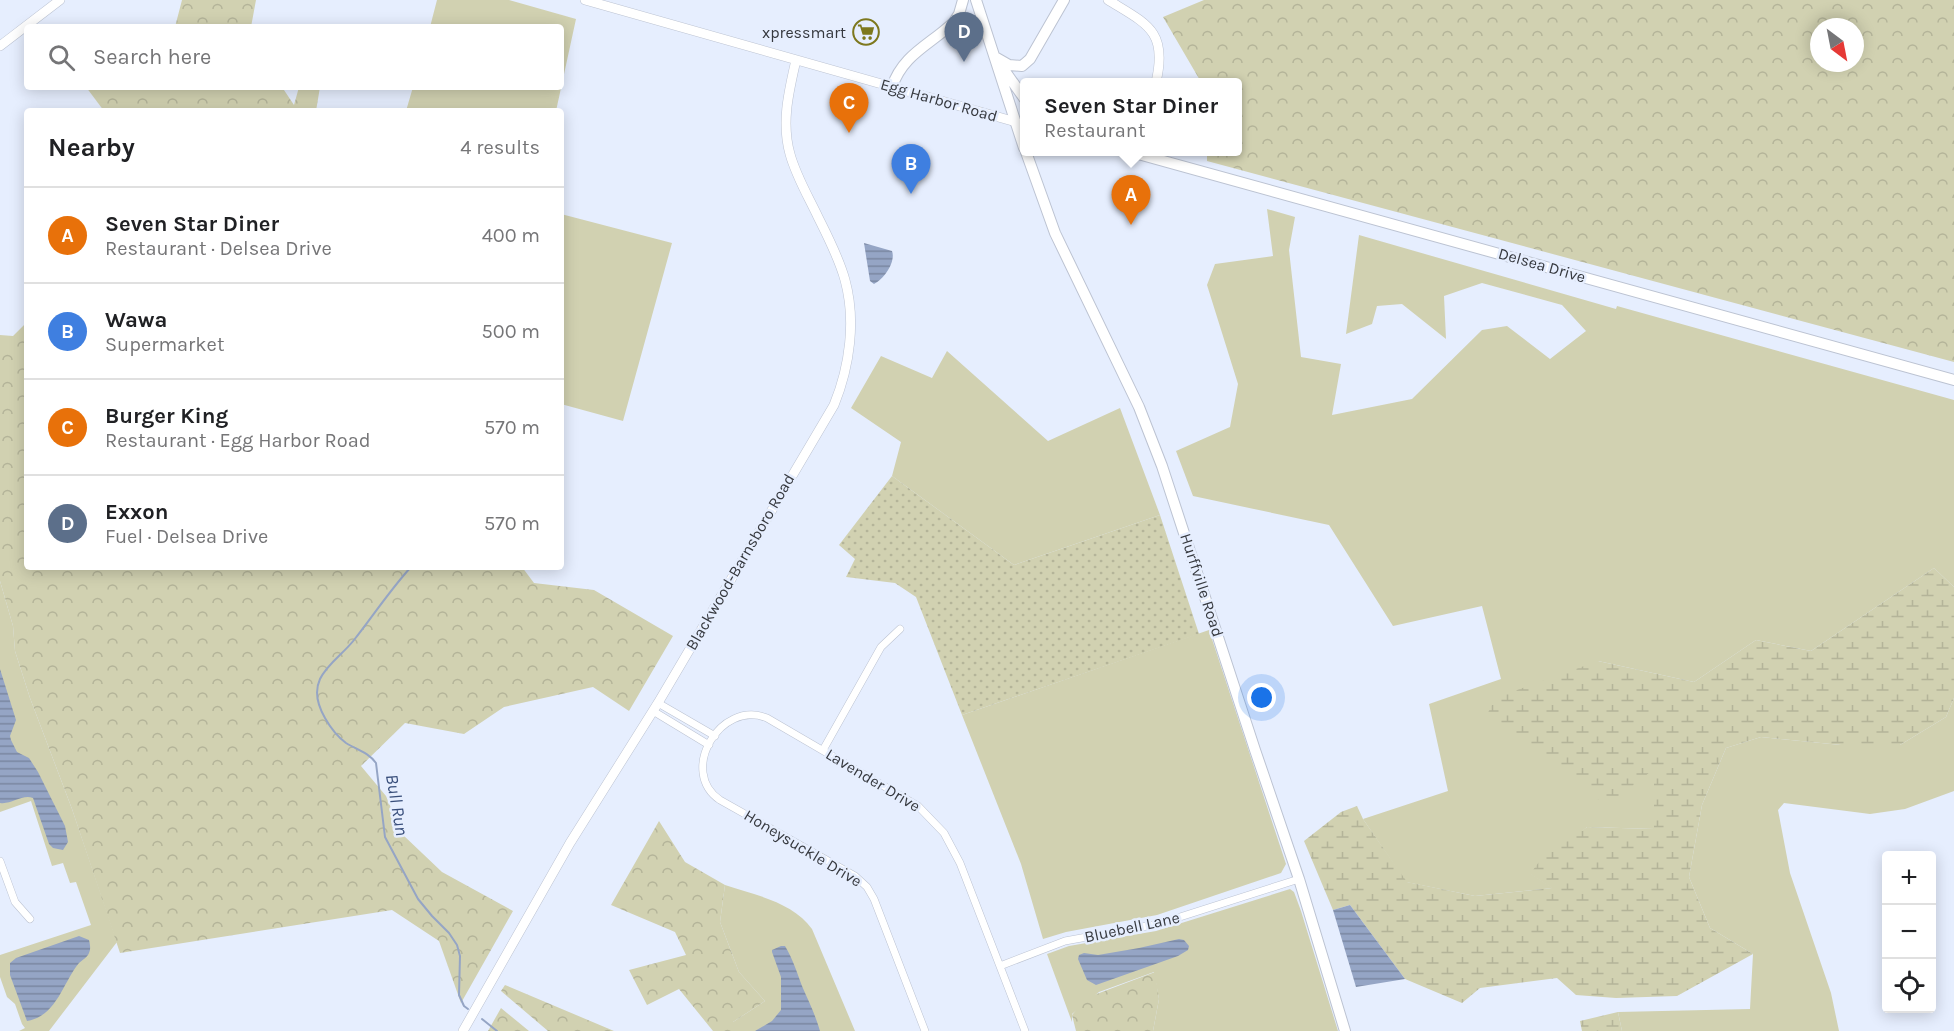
<!DOCTYPE html>
<meta charset="utf-8">
<style>
body{margin:0;font-family:Karla,sans-serif;background:#f6f6f6;color:#202124}
.controls{position:absolute;right:18px;bottom:18px;display:grid;overflow:hidden;border-radius:6px;box-shadow:0 3px 15px #0003}
.controls button{width:54px;height:54px;display:grid;place-items:center;padding:0;border:0;border-bottom:2px solid #e0e0e0;background:#fff;color:#202124;font:30px sans-serif}
.compass{position:absolute;left:1810px;top:18px;width:54px;height:54px;border-radius:50%;background:#fff;box-shadow:0 3px 15px #0003;rotate:148deg}
.you{position:absolute;left:1262px;top:698px;width:21px;height:21px;margin:-15px;border:4px solid #fff;border-radius:50%;background:#1a73e8;box-shadow:0 0 0 9px #1a73e833}
.badge{display:grid;place-items:center;width:39px;height:39px;border-radius:50%;background:#7d781e;color:#fff;font-size:20px;font-weight:700}
.pin{position:absolute;translate:-50% -50px;filter:drop-shadow(0 2px 3px #0008)}
.pin::after{content:'';position:absolute;top:32px;width:21px;height:18px;background:inherit;clip-path:polygon(0 0,100% 0,50% 100%)}
.popup{position:absolute;left:1020px;top:78px;width:222px;height:78px;box-sizing:border-box;display:grid;place-content:center;border-radius:6px;background:#fff;filter:drop-shadow(0 2px 4px #0005);font-size:20px;white-space:nowrap;color:#757577}
.popup b{font-size:22px;color:#202124}
.popup::after{content:'';position:absolute;left:50%;top:100%;margin-left:-12px;border:12px solid transparent;border-top-color:#fff}
.list{margin:0;padding:0;list-style:none}
h2{display:flex;justify-content:space-between;align-items:center;height:78px;margin:0;padding:0 24px;font-size:26px}
h2 small{font-size:20px;font-weight:400;color:#757577}
.list li{display:grid;grid-template-columns:39px 1fr auto;gap:18px;align-items:center;box-sizing:border-box;height:96px;padding:0 24px;border-top:2px solid #e0e0e0}
.list b{display:block;font-size:22px;white-space:nowrap}
.list p{margin:0;font-size:20px;white-space:nowrap;color:#757577}
.list em{font-size:20px;font-style:normal;color:#757577}
.icon{flex:none;width:33px;height:33px;fill:none;stroke:currentColor;stroke-width:2;stroke-linecap:round;stroke-linejoin:round}
.map{position:relative;flex:none;width:1954px;height:1031px;overflow:hidden}
.search{position:absolute;background:#fff;box-shadow:0 3px 15px #0003;left:24px;top:24px;width:540px;height:66px;display:flex;align-items:center;gap:15px;box-sizing:border-box;padding:0 21px;border-radius:6px;color:#757577;font-size:22px}
.panel{position:absolute;background:#fff;box-shadow:0 3px 15px #0003;left:24px;top:108px;width:540px;height:462px;border-radius:6px}
.map>svg:first-child{display:block}
</style>
<div class="map">
<svg width="1954" height="1031" viewBox="0 0 1954 1031">
<defs>
<pattern id="forest-crowns" width="20" height="18" patternUnits="userSpaceOnUse" patternTransform="scale(1.5)"><rect width="20" height="18" fill="#d1d1b1"/><path d="M2 6a3 3 0 1 1 6 0M12 15a3 3 0 1 1 6 0" fill="none" stroke="#b4b499"/></pattern>
<pattern id="wetland-marsh" width="20" height="14" patternUnits="userSpaceOnUse" patternTransform="scale(1.5)"><rect width="20" height="14" fill="#d1d1b1"/><path d="M1 5h8M5 5V1M11 12h8M15 12V8" fill="none" stroke="#b4b499"/></pattern>
<pattern id="park-dots" width="8" height="8" patternUnits="userSpaceOnUse" patternTransform="scale(1.5)"><rect width="8" height="8" fill="#d1d1b1"/><path d="M2 2h.1M6 6h.1" fill="none" stroke="#b4b499" stroke-width="1.8" stroke-linecap="round"/></pattern>
<pattern id="water-rules" width="6" height="5" patternUnits="userSpaceOnUse" patternTransform="scale(1.5)"><rect width="6" height="5" fill="#95a5c5"/><path d="M0 2.5h6" fill="none" stroke="#7a87a1"/></pattern>
</defs>
<rect width="100%" height="100%" fill="#e6eefe"/>
<path fill="#d1d1b1" d="M437,0h72l67,19 -20,92h-150l7,-24h148v-60h-131z
M1267,209l28,8 -6,33 12,107 40,7 -9,51 80,-16 70,-69 25,-4 43,33 36,-28 -24,-26 -80,-22 -38,13 2,43 -44,-35 -25,2 -5,18 -26,10 13,-99 257,74 1,-3 337,94v187l-20,-19 -123,83 -55,-11 -62,42 -96,-21 56,107v61l-67,-2 -56,47 22,14 -78,8 -69,-14 -43,-63 85,-28 -19,-87 72,-25 -19,-73 -89,20 -64,-101 -136,-29 -17,-45 54,-24 8,-43 -31,-99 8,-21 58,-8z
M561,214l111,29 -49,178 -62,-17z
M947,351l101,90 72,-33 40,107 -146,50 -122,-89 9,-34 -50,-34 30,-52 51,22z
M0,581l13,45 2,25 15,47 42,111 45,133 -68,89h-30l6,-3 -3,-4 -7,-20 -8,-7 -7,-20v-22l91,-30 -15,-43 -6,1 -7,-20 -11,3 -21,-65 -31,11z
M1209,630l77,234 -5,9 -124,42 -91,17 -23,7 -22,-75 -59,-149z
M1954,698v93l-49,18 -35,5 -86,-11 -6,7 12,63 41,120 8,38h-217l-4,-19 132,-3 3,-55 -43,-26 -21,-51 13,-72 24,-57 35,-11 80,8h59l46,-28z
M725,885c30,10 68,17 87,44l43,102h-122v-9l32,-21 -26,-29 -19,-50z
M1290,889l4,3 7,19 37,120h-185l6,-32 -5,-27 -55,20 -27,22v8l-25,-68 22,-8 87,-15z"/>
<path fill="url(#forest-crowns)" fill-rule="evenodd" d="M182,0h74l-5,27h-76z
M1204,0h750v362l-747,-201v-9h31v-70h-37l-38,-65zM1819,27h36v36h-36z
M86,87h196l12,18 5,-18h21l-4,24h-212z
M27,322v245h495l12,16 60,7 79,46 -44,75 -36,-24 -89,20 -40,27 -59,-11 -44,43 25,30 16,38 40,38 71,39 -52,92 -22,-62 -47,-31 -272,43 -48,-144 -42,-111 -15,-47 -2,-25 -13,-45v-246l13,1z
M659,821l26,41 40,23 -5,37 19,50 26,29 -32,21v9h-20l-34,-42 -32,16 -18,-35 57,-15 -11,-23 -64,-27z
M1155,972l4,27 -6,32h-77l-4,-16 14,-17z
M505,985l109,46h-66l-47,-40z
M501,1008l28,23h-41z"/>
<path fill="url(#wetland-marsh)" d="M1934,568l20,19v111l-8,19 -46,28h-59l-80,-8 -35,11 -24,57 -13,72 21,51 43,26 -76,42 -61,2 -40,-3 -19,-17 -77,10 -18,15 -57,-24 -55,-74 -17,5 -29,-69 37,-29 16,-6 6,13 44,63 68,14 77,-8 -22,-14 12,-16 45,-31 67,2v-60l-47,37 -121,-89 9,-19 103,-37 96,21 62,-42 55,11z
M1618,1012l4,19h-40l-2,-10z"/>
<path fill="url(#park-dots)" d="M892,476l122,89 146,-50 39,119 -237,81 -46,-118 -21,-14 -49,-6 9,-18 -16,-14z"/>
<path fill="url(#water-rules)" d="M864,243l28,8c4,11 -8,28 -18,33l-4,-3z
M0,669l16,51 -6,16 1,4 6,12 12,6 9,14 27,54 3,16 -5,8 -10,-2 -4,-4 -16,-46c-11,-4 -22,7 -33,5z
M1350,905l55,74 -49,8 -23,-77z
M79,936l10,4c1,5 2,9 0,13 -2,5 -7,7 -10,10 -16,19 -22,53 -52,58l-17,-46v-12l6,-5z
M1179,939l5,1 5,6 -1,4 -10,6 -82,29 -9,-5 -9,-21 1,-4 5,-2 14,2 41,-7z
M781,946h4c8,13 12,27 17,40 7,16 13,28 18,45h-65l17,-10 9,-11v-33l-9,-25v-2z"/>
<g fill="none" stroke-linecap="round" stroke-linejoin="round">
<path stroke="#95a5c5" stroke-width="2" d="M411,567c-21,23 -38,49 -57,73 -10,13 -27,24 -34,39 -6,13 -2,27 5,39 5,9 13,19 21,25 11,7 22,9 30,20l9,74 33,62 14,17 17,17 8,12 3,11 -1,39 5,11 4,3
M482,1019l15,12"/>
<g stroke="#bcc3d2" stroke-width="8">
<path id="street" d="M658,703l57,33
M653,711l56,34
M823,750l58,-103 19,-18
M0,861l15,41 15,17
M1000,966l65,-25 93,-17 141,-45
M925,1031l-51,-132 -7,-12 -12,-11 -135,-76c-42,-28 0,-101 47,-82l151,88 26,27 16,30 65,168"/>
</g>
<g stroke="#bcc3d2" stroke-width="10">
<path id="secondary" d="M585,0l431,122
M1108,0c39,24 60,31 48,82
M0,46l60,-46
M463,1031l107,-188 88,-140 176,-298c16,-39 22,-85 11,-125 -6,-22 -17,-43 -27,-63 -10,-21 -22,-41 -28,-63 -9,-32 -1,-63 6,-94"/>
</g>
<g stroke="#bcc3d2" stroke-width="12">
<path id="primary" d="M976,0l48,148
M995,57l14,8 13,1 8,-7 34,-59
M1002,67l22,31
M892,87c11,-33 38,-42 62,-65l5,-8 4,-14
M1026,152l29,81 84,174 23,59 93,284 44,129 46,152
M1131,152l823,228"/>
</g>
<use href="#street" stroke="#fff" stroke-width="7"/>
<use href="#secondary" stroke="#fff" stroke-width="9"/>
<use href="#primary" stroke="#fff" stroke-width="10"/>
</g>
<defs>
<g id="supermarket-ring" transform="scale(1.35)"><circle r="9.5" fill="#e6eefe" stroke="#7d781e" stroke-width="1.5"/><path d="M-6-5.5h2.5l.6 2H6L4.5 2H-2.5L-4.4-4H-6ZM-1.5 3.2a1.3 1.3 0 1 0 .1 0ZM3 3.2a1.3 1.3 0 1 0 .1 0Z" fill="#7d781e"/></g>
</defs>
<g fill-rule="evenodd">
<use href="#supermarket-ring" x="866" y="32"/>
</g>
<g text-anchor="middle" dominant-baseline="central" stroke-width="5" stroke-linejoin="round" paint-order="stroke">
<g font-size="16" fill="#36393f" stroke="#e6eefe" text-anchor="end">
<text x="846" y="32">xpressmart</text>
</g>
<g font-size="16" fill="#36393f" stroke="#e6eefe">
<text transform="translate(939 100) rotate(16)">Egg Harbor Road</text>
<text transform="translate(1542 265) rotate(16)">Delsea Drive</text>
<text transform="translate(740 562) rotate(-60)">Blackwood-Barnsboro Road</text>
<text transform="translate(1202 585) rotate(72)">Hurffville Road</text>
<text transform="translate(873 780) rotate(31)">Lavender Drive</text>
<text transform="translate(803 848) rotate(31)">Honeysuckle Drive</text>
<text transform="translate(1132 927) rotate(-12)">Bluebell Lane</text>
</g>
<g font-size="18" font-style="italic" fill="#374d7a" stroke="#e6eefe">
<text transform="translate(397 805) rotate(80)">Bull Run</text>
</g>
</g>
</svg>
<div class="controls">
<button>+</button>
<button>−</button>
<button><svg class="icon" aria-label="locate" viewBox="0 0 24 24"><circle cx="12" cy="12" r="6"/><path d="M12 2v4M12 18v4M2 12h4M18 12h4"/></svg></button>
</div>
<svg class="compass" viewBox="-18 -18 36 36"><path d="M0-13l5 13h-10z" fill="#e53935"/><path d="M0 13l5-13h-10z" fill="#757577"/></svg>
<div class="you"></div>
<div class="pin badge" style="left:1131px;top:225px;background:#e8710a">A</div>
<div class="popup"><b>Seven Star Diner</b>Restaurant</div>
<div class="pin badge" style="left:911px;top:194px;background:#3f7fe0">B</div>
<div class="pin badge" style="left:849px;top:133px;background:#e8710a">C</div>
<div class="pin badge" style="left:964px;top:62px;background:#5c6f8a">D</div>
<div class="search"><svg class="icon" aria-label="search" viewBox="0 0 24 24"><circle cx="10" cy="10" r="6"/><path d="M15 15l6 6"/></svg>Search here</div>
<section class="panel">
<h2>Nearby<small>4 results</small></h2>
<ul class="list">
<li><span class="badge" style="background:#e8710a">A</span><div><b>Seven Star Diner</b><p>Restaurant · Delsea Drive</p></div><em>400 m</em></li>
<li><span class="badge" style="background:#3f7fe0">B</span><div><b>Wawa</b><p>Supermarket</p></div><em>500 m</em></li>
<li><span class="badge" style="background:#e8710a">C</span><div><b>Burger King</b><p>Restaurant · Egg Harbor Road</p></div><em>570 m</em></li>
<li><span class="badge" style="background:#5c6f8a">D</span><div><b>Exxon</b><p>Fuel · Delsea Drive</p></div><em>570 m</em></li>
</ul>
</section>
</div>
